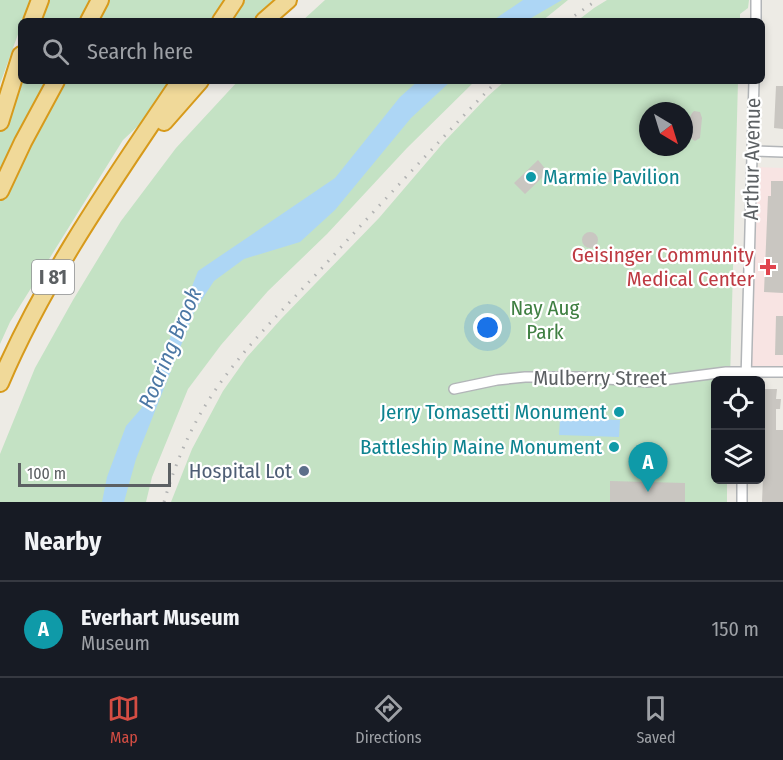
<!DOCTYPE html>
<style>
body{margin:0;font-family:"Fira Sans Condensed",sans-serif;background:#20242c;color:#f1f3f6}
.controls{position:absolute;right:18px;bottom:18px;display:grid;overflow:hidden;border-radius:9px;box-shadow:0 3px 9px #0003}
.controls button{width:54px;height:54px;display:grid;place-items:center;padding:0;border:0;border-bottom:2px solid #363941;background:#171b24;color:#f1f3f6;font:30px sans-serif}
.compass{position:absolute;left:639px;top:102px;width:54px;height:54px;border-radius:50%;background:#171b24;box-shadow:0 3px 9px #0003;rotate:142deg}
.scale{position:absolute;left:18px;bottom:15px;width:153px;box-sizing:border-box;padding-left:6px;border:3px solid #5c6063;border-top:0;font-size:16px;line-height:21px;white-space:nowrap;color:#5c6063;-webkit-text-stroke:4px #fff;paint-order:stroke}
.you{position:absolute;left:488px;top:328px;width:21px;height:21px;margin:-15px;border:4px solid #fff;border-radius:50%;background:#1a73e8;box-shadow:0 0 0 9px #1a73e833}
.badge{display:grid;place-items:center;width:39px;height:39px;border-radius:50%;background:#d44d43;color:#fff;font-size:20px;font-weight:700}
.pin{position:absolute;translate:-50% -50px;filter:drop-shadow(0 2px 3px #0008)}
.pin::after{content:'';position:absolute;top:32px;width:21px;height:18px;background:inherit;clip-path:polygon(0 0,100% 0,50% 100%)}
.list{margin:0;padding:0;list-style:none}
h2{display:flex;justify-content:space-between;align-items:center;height:78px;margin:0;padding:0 24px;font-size:26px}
h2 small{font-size:20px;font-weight:400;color:#9ea1a6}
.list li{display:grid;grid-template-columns:39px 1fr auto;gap:18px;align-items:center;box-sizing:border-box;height:96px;padding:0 24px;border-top:2px solid #363941}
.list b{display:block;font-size:22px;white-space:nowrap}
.list p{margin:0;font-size:20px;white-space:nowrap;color:#9ea1a6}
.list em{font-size:20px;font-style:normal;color:#9ea1a6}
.icon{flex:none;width:33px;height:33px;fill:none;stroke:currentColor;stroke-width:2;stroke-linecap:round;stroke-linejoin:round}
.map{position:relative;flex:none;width:783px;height:502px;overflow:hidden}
.search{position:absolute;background:#171b24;box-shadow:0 3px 9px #0003;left:18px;right:18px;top:18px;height:66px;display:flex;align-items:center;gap:15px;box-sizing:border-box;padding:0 21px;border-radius:9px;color:#9ea1a6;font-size:22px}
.sheet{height:174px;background:#171b24}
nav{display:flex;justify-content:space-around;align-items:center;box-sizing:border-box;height:84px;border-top:2px solid #363941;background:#171b24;font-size:16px;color:#9ea1a6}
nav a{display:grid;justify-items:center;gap:3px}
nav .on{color:#d44d43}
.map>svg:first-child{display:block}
</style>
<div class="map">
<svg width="783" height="502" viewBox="0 0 783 502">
<rect width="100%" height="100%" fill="#edebe5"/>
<path fill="#f8e4e3" d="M757,167l26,1v199l-34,-1z"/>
<path fill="#c4e2c4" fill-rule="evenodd" d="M0,0h30l-7,21h-2v5l-21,58z
M37,0h236l-22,21h-222z
M325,0h243l-26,21h-240z
M607,0h142l-1,8 -8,6v7h-163l17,-13z
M21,43v38h165l-63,59 -113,182 -10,22v-243z
M238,81h237l-68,67 -80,86 -59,57 -47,54 -33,44 -36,88 -6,25h-146v-48l35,-86 38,-68 48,-79 55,-73z
M505,81h233l-8,299h-14v100h11v22h-556l21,-53 31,-58 24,-34 35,-39 97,-100 65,-76 44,-46zM648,111h36v36h-36z"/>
<path fill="#add6f5" d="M523,0h39l-36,21h-34z
M418,81h33l-40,37 -76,92 -35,32 -56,17 -30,22 -19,29 -59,149 -12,43h-22l5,-25 19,-51 21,-24 51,-131 137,-93 65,-81z
M560,418l60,2 -1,17 -60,-2z"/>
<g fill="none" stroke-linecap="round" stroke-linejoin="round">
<path stroke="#add6f5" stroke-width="3" d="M143,408l43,-105"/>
</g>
<path fill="#c9c6c1" d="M776,86h7v43l-9,-1z
M694,111l6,1 2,6 -2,20 -5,3 -5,-3v-21l2,-4z
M538,160l10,12 -23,22 -11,-11z
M601,172l28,1v10l-28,-1z
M771,181h12v112l-19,-1 4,-96h3z
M582 240a8 8 0 1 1 16 0a8 8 0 1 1-16 0Z
M776,316h7v39h-8z
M762,389h15l-1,10h5l-1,10h-4v21h7v72h-21l3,-73h-4z
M610,481l75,2v19h-75z"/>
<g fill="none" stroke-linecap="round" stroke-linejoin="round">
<g stroke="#b2b5b8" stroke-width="12">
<path id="minor" d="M756,21v-21
M753,151l30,1
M746,380l8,-299
M454,389l43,-9 28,-3h55l68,5 78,-10h57
M742,502v-22"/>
</g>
<g stroke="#d79a1b" stroke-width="20">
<path id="motorway" d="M32,21l8,-21
M89,21l11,-21
M221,21l14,-21
M264,21l24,-21
M0,122l21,-67
M164,122l36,-41
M0,191l23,-49 33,-61
M0,383c46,-108 115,-205 180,-302"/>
</g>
<use href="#minor" stroke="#fff" stroke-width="9"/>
<use href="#motorway" stroke="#f0d999" stroke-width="16"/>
<path stroke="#b2b3b3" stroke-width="3" stroke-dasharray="1.5 8" stroke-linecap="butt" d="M567,21l30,-21
M164,502c11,-38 26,-74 48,-107 31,-47 72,-86 110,-127 48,-53 97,-105 146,-157l29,-30"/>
</g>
<g fill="#0f9aa8" stroke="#fff" stroke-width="2">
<circle cx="531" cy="177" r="6"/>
<circle cx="619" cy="412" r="6"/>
<circle cx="614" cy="447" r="6"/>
</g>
<path fill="#e0444e" stroke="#fff" stroke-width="2" d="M765 258h6v6h6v6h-6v6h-6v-6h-6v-6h6z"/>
<circle fill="#5c6f8a" stroke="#fff" stroke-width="2" cx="304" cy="471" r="6"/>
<g text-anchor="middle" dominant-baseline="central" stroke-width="4.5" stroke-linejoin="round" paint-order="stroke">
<rect fill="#fff" stroke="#8d9092" stroke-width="1.5" x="32" y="260" width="42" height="34" rx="4.5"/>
<g font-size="20" font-weight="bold" fill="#5c6063">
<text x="53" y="277">I 81</text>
</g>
<g font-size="21" fill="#5c6063" stroke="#fff">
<text transform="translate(752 159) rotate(-89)">Arthur Avenue</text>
<text x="600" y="378">Mulberry Street</text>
</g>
<g font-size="21" fill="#0d838f" stroke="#fff" text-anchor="end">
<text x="543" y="177" text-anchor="start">Marmie Pavilion</text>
<text x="607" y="412">Jerry Tomasetti Monument</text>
<text x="602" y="447">Battleship Maine Monument</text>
</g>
<g font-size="21" fill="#be3a42" stroke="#fff" text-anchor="end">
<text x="754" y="255">Geisinger Community<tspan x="754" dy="24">Medical Center</tspan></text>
</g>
<g font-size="21" fill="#3f7f42" stroke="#fff">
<text x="545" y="308">Nay Aug<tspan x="545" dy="24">Park</tspan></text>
</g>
<g font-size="21" fill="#4e5e75" stroke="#fff" text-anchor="end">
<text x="292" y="471">Hospital Lot</text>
</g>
<g font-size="22" font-style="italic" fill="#4c78a5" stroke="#fff">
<text transform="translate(170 348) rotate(-67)">Roaring Brook</text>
</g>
</g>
</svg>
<div class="controls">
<button><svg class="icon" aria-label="locate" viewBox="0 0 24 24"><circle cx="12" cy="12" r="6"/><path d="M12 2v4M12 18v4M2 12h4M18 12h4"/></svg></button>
<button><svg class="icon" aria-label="layers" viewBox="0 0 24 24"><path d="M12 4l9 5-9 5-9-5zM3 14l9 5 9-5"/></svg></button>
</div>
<svg class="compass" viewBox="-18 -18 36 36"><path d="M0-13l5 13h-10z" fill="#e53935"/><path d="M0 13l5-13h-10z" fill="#9ea1a6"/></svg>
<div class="scale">100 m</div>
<div class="you"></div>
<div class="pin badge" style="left:648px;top:492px;background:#0f9aa8">A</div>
<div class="search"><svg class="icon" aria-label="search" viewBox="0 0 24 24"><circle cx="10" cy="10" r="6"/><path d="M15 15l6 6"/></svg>Search here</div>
</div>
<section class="sheet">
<h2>Nearby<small></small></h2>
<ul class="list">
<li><span class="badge" style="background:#0f9aa8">A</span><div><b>Everhart Museum</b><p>Museum</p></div><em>150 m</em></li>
</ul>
</section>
<nav>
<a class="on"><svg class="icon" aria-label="map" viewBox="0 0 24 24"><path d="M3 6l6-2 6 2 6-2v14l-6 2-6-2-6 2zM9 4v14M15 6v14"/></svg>Map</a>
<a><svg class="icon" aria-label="directions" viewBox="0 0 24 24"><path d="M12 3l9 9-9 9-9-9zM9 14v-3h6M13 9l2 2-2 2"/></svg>Directions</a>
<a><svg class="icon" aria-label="saved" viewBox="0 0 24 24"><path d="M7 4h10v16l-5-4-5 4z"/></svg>Saved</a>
</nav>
